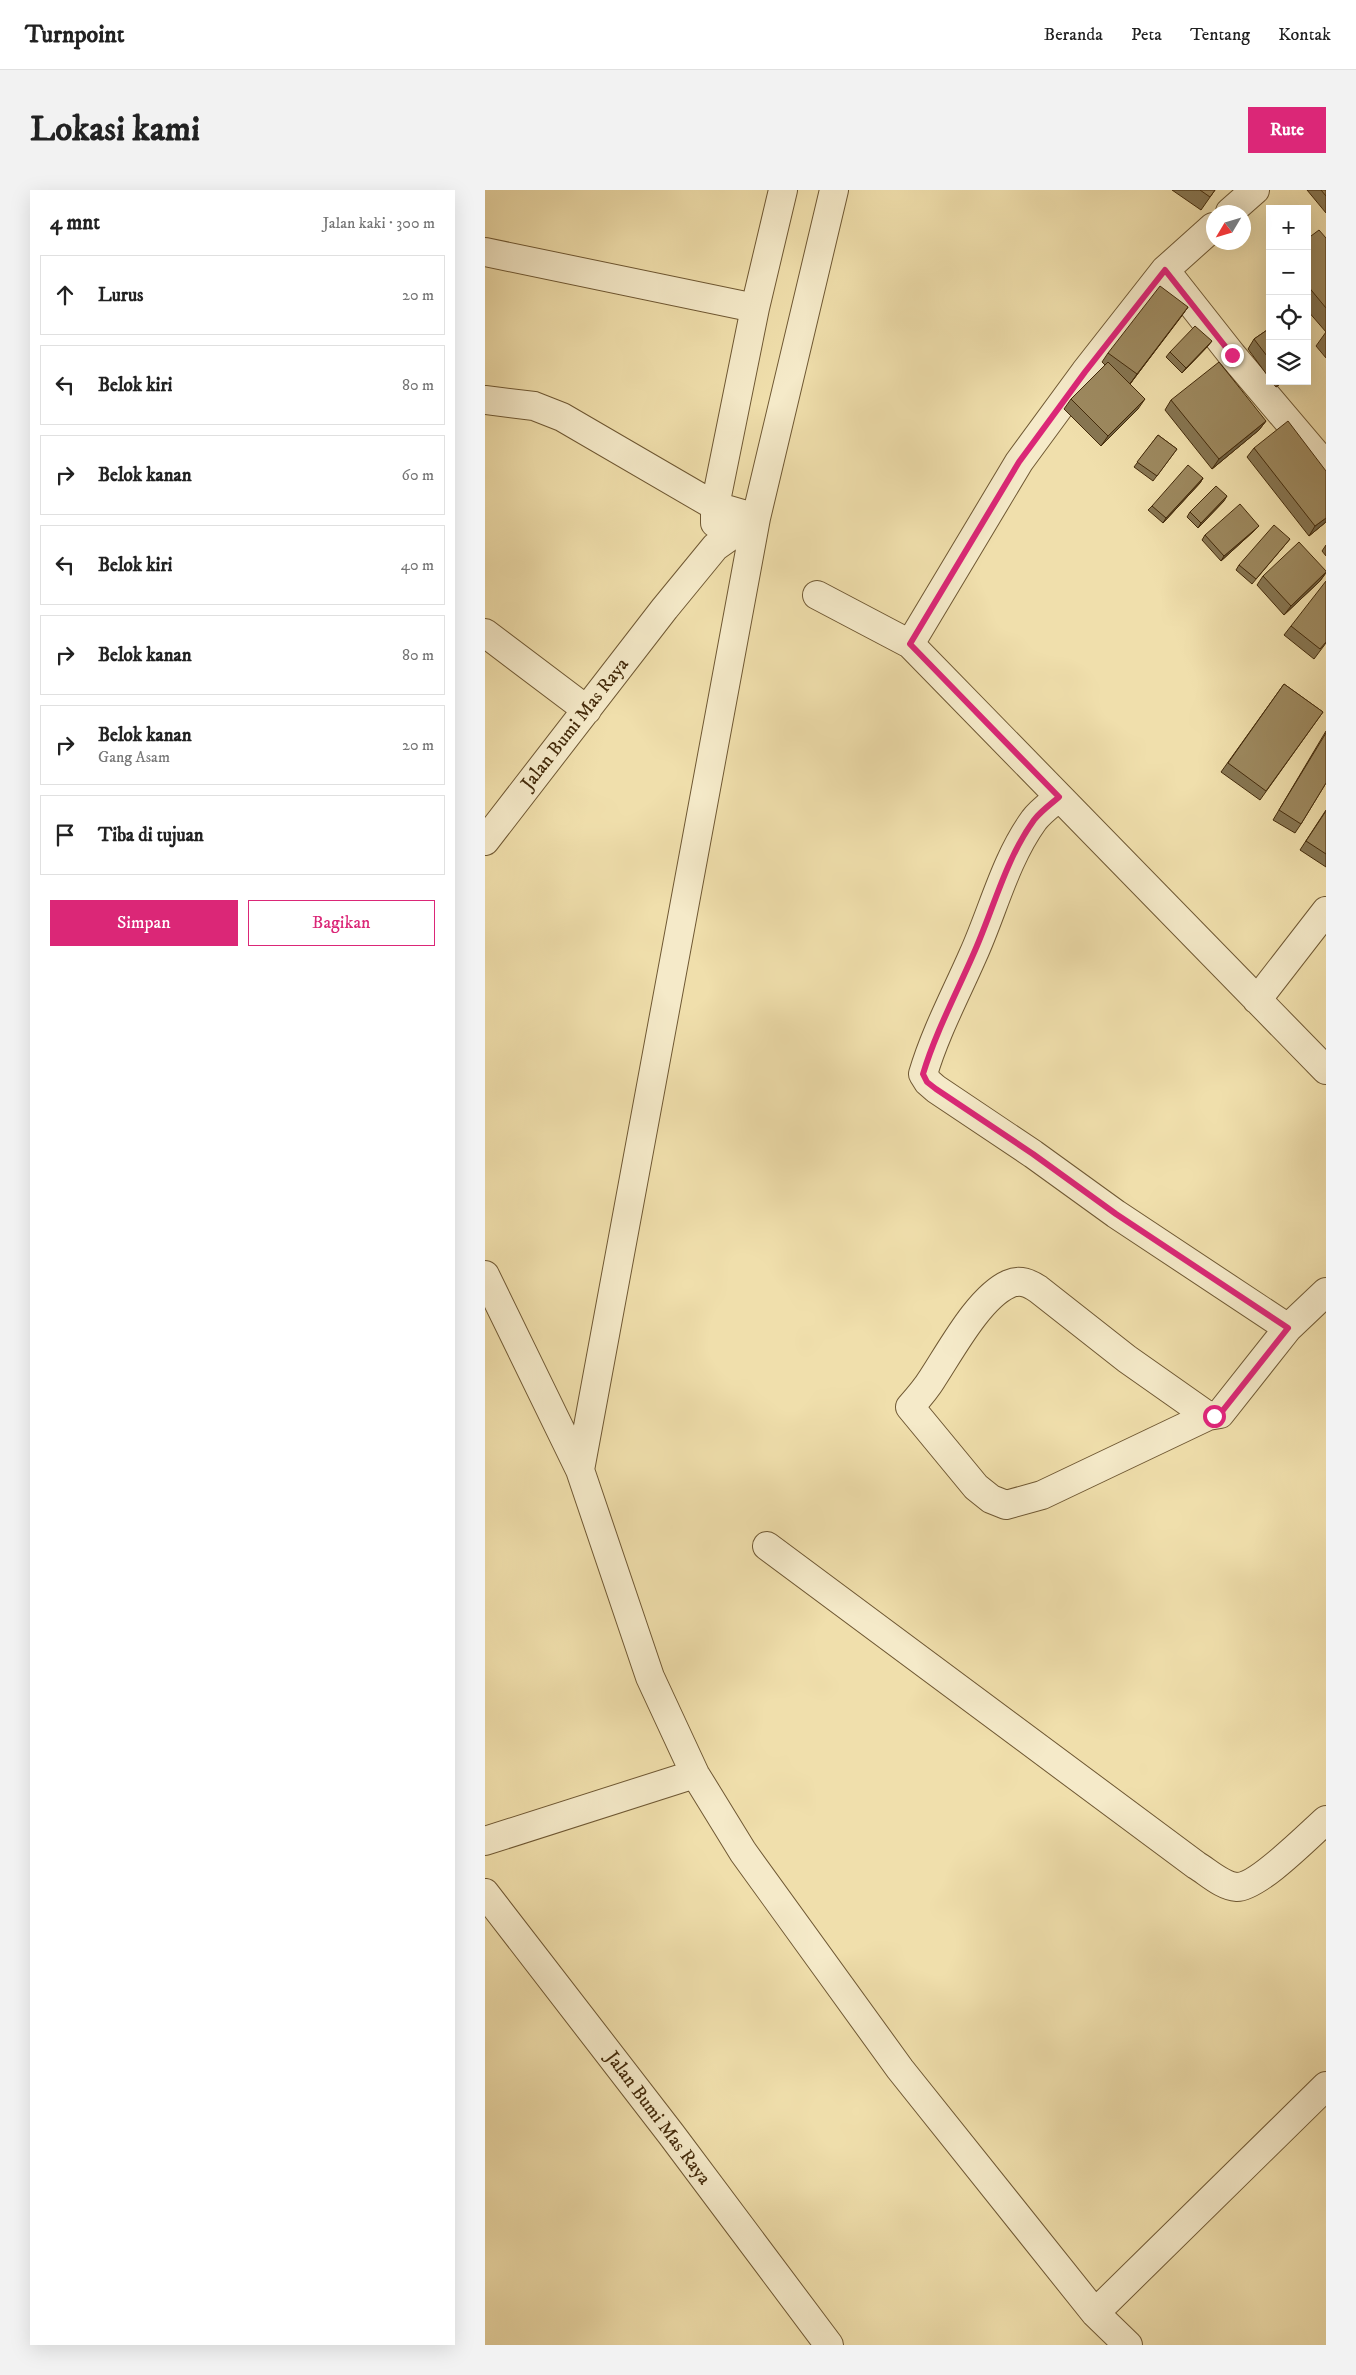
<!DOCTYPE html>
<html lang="id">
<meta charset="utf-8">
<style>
body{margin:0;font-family:"IM FELL DW Pica",serif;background:#f2f2f2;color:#222}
.controls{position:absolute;right:15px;top:15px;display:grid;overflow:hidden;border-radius:0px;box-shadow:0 5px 20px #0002}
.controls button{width:45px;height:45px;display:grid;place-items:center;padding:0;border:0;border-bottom:1px solid #e0e0e0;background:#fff;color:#222;font:25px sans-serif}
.compass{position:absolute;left:721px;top:15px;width:45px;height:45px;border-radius:50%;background:#fff;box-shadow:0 5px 20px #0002;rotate:232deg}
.stop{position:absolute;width:15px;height:15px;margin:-11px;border:4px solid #db2777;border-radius:50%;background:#fff}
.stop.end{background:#db2777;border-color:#fff;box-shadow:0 1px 5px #0008}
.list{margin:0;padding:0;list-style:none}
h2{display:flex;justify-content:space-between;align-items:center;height:65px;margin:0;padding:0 20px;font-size:21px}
h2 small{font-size:16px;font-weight:400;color:#767676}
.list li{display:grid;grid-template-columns:32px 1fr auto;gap:15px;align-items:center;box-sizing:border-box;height:80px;margin:0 10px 10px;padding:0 10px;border:1px solid #e0e0e0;border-radius:0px}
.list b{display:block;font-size:19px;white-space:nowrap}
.list p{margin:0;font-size:16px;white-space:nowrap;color:#767676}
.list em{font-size:16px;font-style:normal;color:#767676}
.actions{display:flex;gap:10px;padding:15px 20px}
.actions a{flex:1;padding:11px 0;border:1px solid #db2777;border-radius:0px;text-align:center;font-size:18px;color:#db2777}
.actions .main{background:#db2777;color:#fff}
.icon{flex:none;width:28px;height:28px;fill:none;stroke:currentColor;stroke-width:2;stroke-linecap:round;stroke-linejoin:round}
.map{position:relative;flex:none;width:841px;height:2155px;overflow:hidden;border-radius:0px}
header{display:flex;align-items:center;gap:30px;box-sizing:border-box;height:70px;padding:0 25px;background:#fff;border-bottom:1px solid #e0e0e0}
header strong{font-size:24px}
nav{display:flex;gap:28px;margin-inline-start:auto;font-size:18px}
.intro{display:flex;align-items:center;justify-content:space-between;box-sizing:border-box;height:120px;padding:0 30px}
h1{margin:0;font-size:35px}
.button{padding:12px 22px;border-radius:0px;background:#db2777;color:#fff;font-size:18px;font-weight:700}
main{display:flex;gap:30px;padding:0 30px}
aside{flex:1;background:#fff;border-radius:0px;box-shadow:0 5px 20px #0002}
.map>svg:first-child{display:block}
</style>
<header>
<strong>Turnpoint</strong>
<nav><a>Beranda</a><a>Peta</a><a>Tentang</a><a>Kontak</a></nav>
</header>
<div class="intro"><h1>Lokasi kami</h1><a class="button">Rute</a></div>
<main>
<aside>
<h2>4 mnt<small>Jalan kaki · 300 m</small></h2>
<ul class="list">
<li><svg class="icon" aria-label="ahead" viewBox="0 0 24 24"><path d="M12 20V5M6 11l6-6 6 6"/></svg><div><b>Lurus</b></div><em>20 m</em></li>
<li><svg class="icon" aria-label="left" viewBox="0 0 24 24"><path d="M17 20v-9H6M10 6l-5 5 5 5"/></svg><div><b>Belok kiri</b></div><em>80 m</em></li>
<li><svg class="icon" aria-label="right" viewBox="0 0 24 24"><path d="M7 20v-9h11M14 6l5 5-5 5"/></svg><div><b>Belok kanan</b></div><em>60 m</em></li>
<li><svg class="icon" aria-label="left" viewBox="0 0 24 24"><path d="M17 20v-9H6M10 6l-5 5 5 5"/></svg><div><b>Belok kiri</b></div><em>40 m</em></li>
<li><svg class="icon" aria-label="right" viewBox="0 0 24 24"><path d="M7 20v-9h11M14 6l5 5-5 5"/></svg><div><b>Belok kanan</b></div><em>80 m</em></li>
<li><svg class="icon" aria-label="right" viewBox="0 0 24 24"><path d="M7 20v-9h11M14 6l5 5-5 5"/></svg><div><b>Belok kanan</b><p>Gang Asam</p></div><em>20 m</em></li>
<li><svg class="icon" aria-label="arrive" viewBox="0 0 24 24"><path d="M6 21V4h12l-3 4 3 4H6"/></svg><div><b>Tiba di tujuan</b></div></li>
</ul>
<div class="actions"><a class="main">Simpan</a><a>Bagikan</a></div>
</aside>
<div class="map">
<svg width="841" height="2155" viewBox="0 0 841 2155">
<rect width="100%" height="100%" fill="#f0dfac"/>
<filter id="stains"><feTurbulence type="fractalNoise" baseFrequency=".004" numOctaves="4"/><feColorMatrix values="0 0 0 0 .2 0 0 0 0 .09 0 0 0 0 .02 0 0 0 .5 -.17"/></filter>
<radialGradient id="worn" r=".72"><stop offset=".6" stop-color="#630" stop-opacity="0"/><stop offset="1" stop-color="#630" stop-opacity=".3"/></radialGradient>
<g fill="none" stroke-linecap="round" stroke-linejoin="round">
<g stroke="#6f5833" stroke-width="30">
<path id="minor" d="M745,22l25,-22
M0,62l270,56
M680,80l67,85 94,111
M0,210l49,6 28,11 153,89 41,12 -176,952
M230,333v-17l40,-198 28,-118
M332,405l93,49 416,426
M0,443l102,77
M425,454l109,-182 66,-90 80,-102 48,-43
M574,607c-8,7 -18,14 -25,23 -29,40 -41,91 -61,135 -17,39 -38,78 -50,119l5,8 8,7 97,65 83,60 172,114
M0,651l180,-233 50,-61 41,-29 78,-328
M772,810l69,-89
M0,1085l95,195 70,207 45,97 48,78 157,217 195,244 33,32
M723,1226l-166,79 -36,10 -15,-6 -15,-12 -66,-80c8,-9 16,-18 22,-28 18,-27 47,-82 77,-95 11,-5 20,-1 29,5l89,70 81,57 12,-2 68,-86 38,-36
M282,1356l429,319c12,7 26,21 41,22 21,0 71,-51 89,-67
M0,1651l210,-67
M0,1703l186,241 158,211
M610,2123l231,-227"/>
</g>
<use href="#minor" stroke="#f5eac9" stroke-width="28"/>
</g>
<path fill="#877652" stroke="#442b0b" d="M687,0h43l-14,20z
M822,0h19v23z
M841,48v120l-10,-12 10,-14 -19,-22v-71z
M703,117l-58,77 -4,-3 12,28 -37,37 -37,-37 7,-10 34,-34 -3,-3 6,-9z
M785,138v51l-22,-30 6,-10z
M723,156l-26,27 -16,-16 4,-5z
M786,191h13l-8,6z
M686,210l95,21 -7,9 -47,39 -47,-59z
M673,245l19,14 -24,32 -19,-14z
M769,258l72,74 -17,14 -62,-79z
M718,288l-3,5 -37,40 -15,-13 4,-4z
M739,311l-26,27 -11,-11 3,-5z
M774,336l-4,4 -34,31 -19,-21 3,-5z
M805,349l-38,45 -16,-14 3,-5z
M841,355v11l-4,-5z
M841,383l-6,8 -36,34 -27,-30 6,-9z
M806,436l35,17 -12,16 -30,-24z
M799,494l39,28 -63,88 -39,-28z
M841,541v52l-25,41 -6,9 -22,-13z
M841,620v57l-26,-17z"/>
<path fill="#6e6042" stroke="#442b0b" d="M703,117l-7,10 -51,67 7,-10z
M727,151l-4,5 -26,27 4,-5z
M795,191h4l-8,6z
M660,209l-7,10 -37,37 7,-10z
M781,231l-7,9 -47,39 7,-10z
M718,288l-3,5 -37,40 3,-5z
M742,306l-3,5 -26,27 3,-5z
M841,328v4l-17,14 6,-10z
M774,336l-4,4 -34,31 3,-5z
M841,382l-6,9 -36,34 7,-9z"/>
<path fill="#9d895f" stroke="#442b0b" d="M715,0h15l-5,7z
M836,0h5v6z
M834,40l7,8v70l-19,-23v-46z
M675,96l28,21 -51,67 -29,-21z
M710,136l17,15 -26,27 -16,-16z
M785,138v32l-16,-21z
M623,172l37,37 -37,37 -37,-37z
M734,172l47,59 -47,38 -48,-59z
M803,231l38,50v47l-11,8 -61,-78z
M673,245l19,14 -20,27 -20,-14z
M703,275l15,13 -37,40 -14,-12z
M731,296l11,10 -26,27 -11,-11z
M755,314l19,22 -35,30 -19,-21z
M789,335l16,14 -34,40 -17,-14z
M814,352l27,29v1l-35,34 -28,-30z
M841,391v61l-6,7 -29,-23z
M799,494l39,28 -57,79 -38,-28z
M841,543v50l-25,41 -22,-14z
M841,621v43l-20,-13z"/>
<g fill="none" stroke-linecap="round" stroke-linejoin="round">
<path stroke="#db2777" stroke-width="6" d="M729,1226l6,-2 68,-86 -172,-114 -83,-60 -97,-65 -9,-7 -4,-8c12,-40 33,-80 50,-119 20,-44 32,-95 61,-135 7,-9 17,-16 25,-23l-149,-153 109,-182 66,-90 80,-102 67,85"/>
</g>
<g text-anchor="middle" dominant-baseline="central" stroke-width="4" stroke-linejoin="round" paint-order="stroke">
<g font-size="19" fill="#442b0b" stroke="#f5eac9">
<text transform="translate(90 534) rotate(-52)">Jalan Bumi Mas Raya</text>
<text transform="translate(173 1928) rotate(53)">Jalan Bumi Mas Raya</text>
</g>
</g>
<rect width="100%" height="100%" filter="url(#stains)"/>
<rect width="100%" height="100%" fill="url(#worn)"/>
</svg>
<div class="controls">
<button>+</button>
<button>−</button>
<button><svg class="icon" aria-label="locate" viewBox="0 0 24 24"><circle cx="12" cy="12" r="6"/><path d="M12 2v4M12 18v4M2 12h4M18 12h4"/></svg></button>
<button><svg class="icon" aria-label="layers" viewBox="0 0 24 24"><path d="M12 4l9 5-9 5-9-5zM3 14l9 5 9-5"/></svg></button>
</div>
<svg class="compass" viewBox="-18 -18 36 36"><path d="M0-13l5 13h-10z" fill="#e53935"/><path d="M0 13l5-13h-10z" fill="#767676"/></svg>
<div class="stop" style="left:729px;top:1226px"></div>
<div class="stop end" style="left:747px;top:165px"></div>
</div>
</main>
